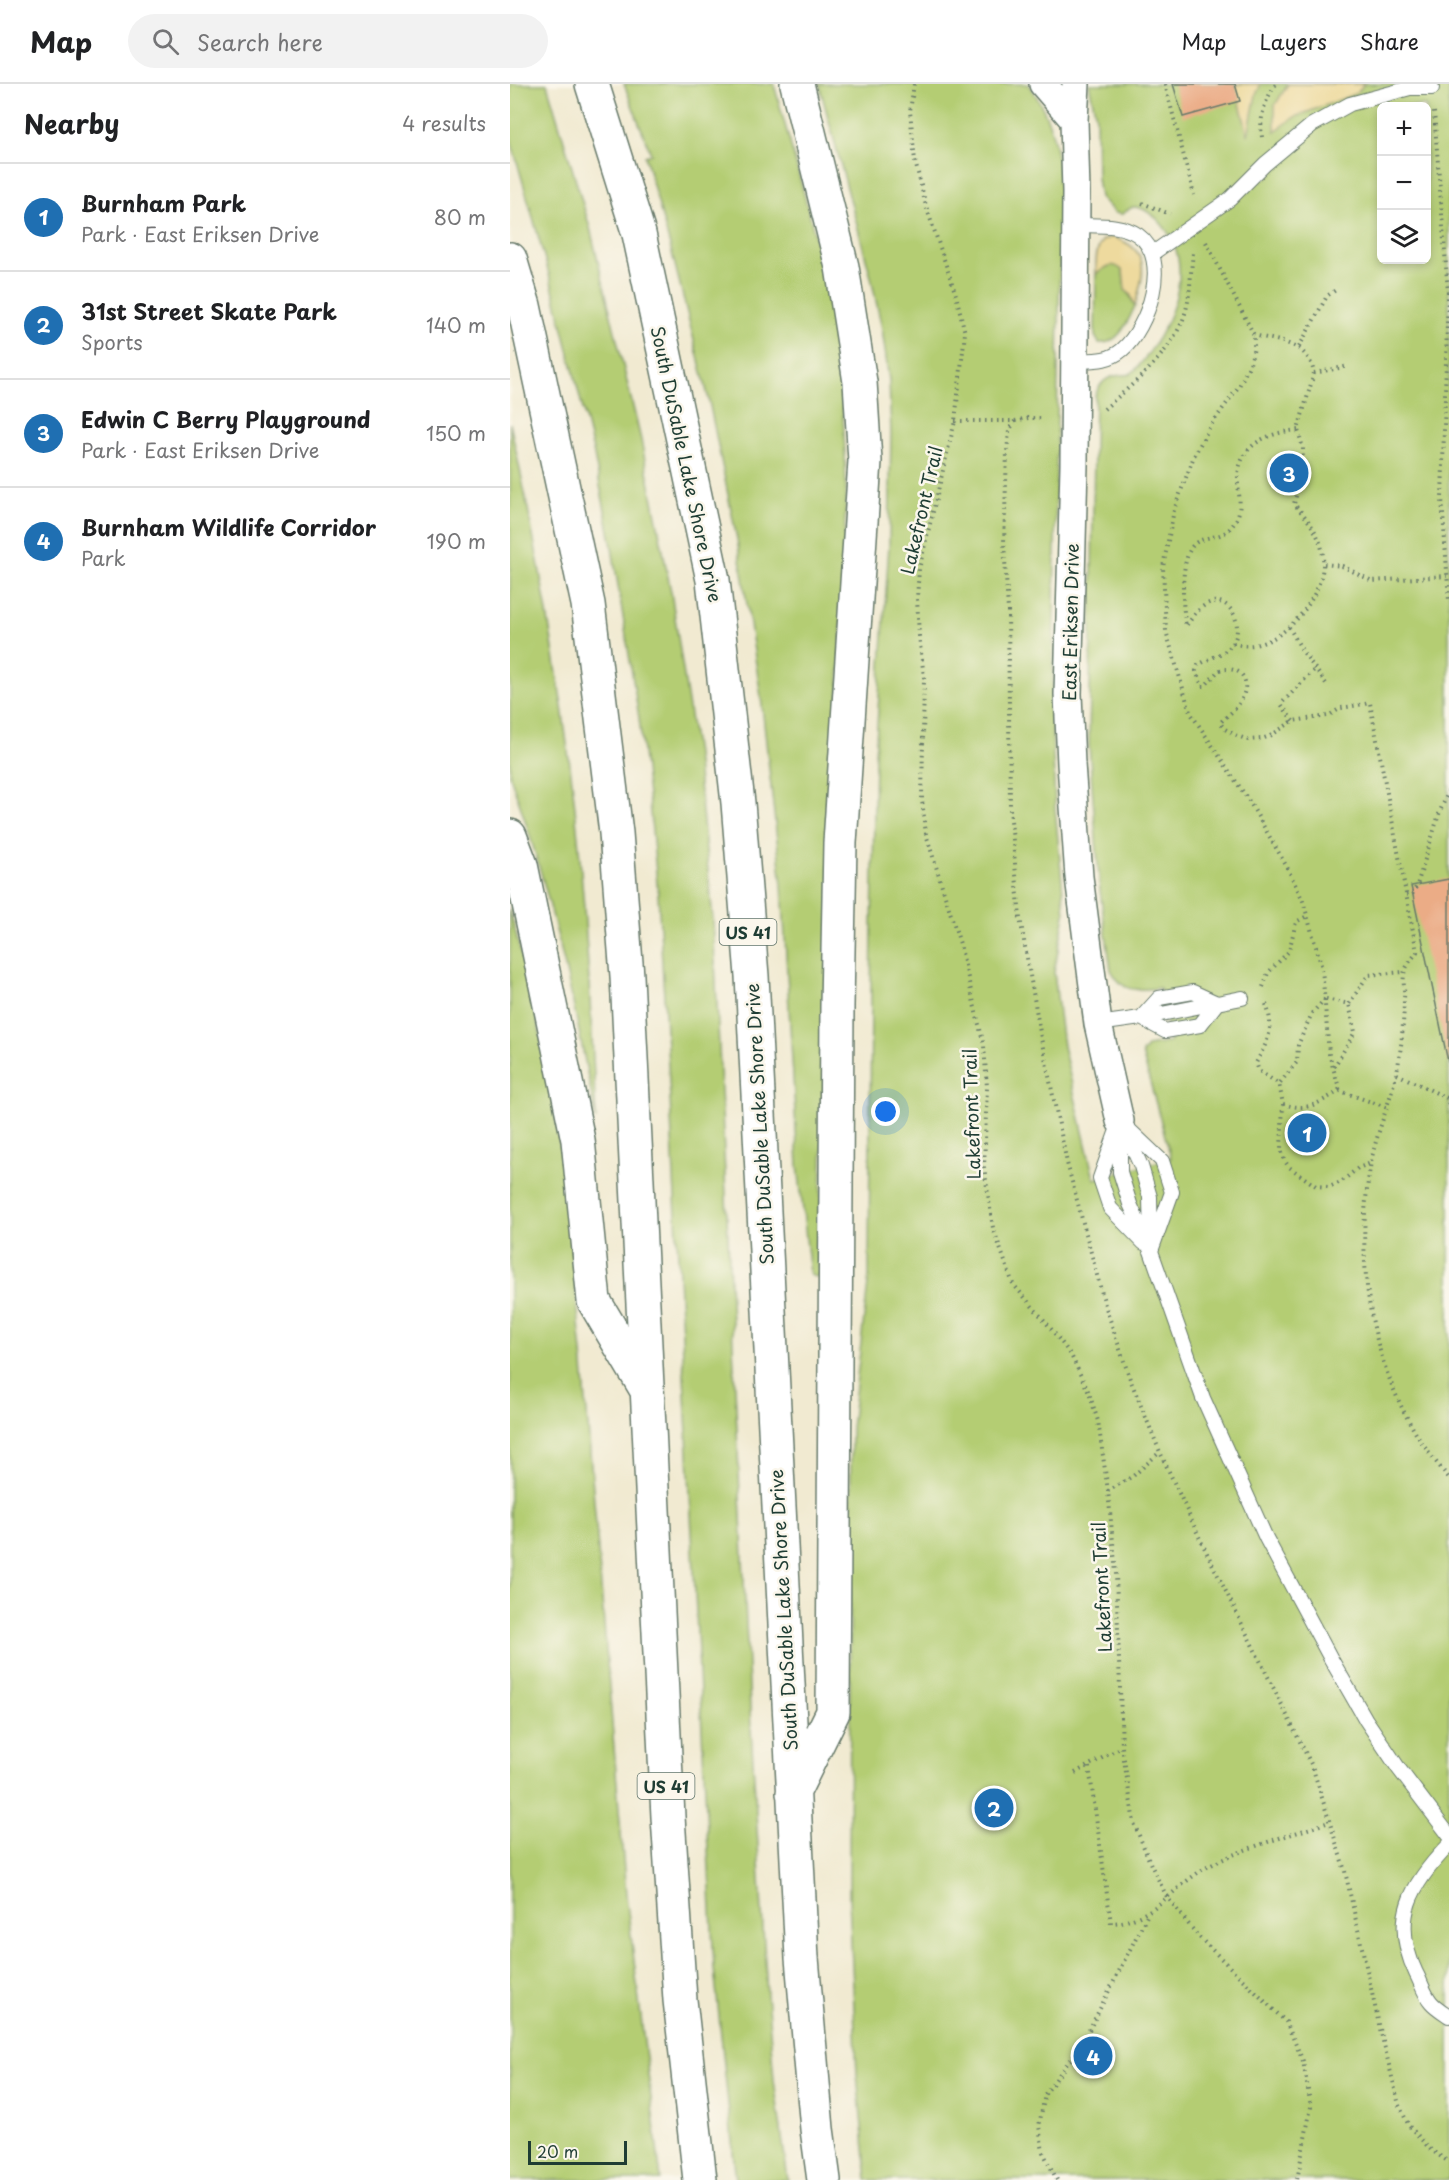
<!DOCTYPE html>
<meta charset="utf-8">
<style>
body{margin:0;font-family:"Playpen Sans",sans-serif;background:#f2f2f2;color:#202124}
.controls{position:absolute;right:18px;top:18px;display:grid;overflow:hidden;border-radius:9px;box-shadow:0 3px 9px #0003}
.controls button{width:54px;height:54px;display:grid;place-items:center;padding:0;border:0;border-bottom:2px solid #e0e0e0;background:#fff;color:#202124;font:30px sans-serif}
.scale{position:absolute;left:18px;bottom:15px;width:99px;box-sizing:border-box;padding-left:6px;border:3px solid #1f3d34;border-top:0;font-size:16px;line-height:21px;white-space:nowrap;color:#1f3d34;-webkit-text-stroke:4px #fbf7ec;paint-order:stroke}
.you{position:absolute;left:376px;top:1028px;width:21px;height:21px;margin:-15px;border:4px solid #fff;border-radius:50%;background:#1a73e8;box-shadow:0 0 0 9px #1a73e833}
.badge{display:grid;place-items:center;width:39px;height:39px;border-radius:50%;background:#1f6fb2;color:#fff;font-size:20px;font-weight:700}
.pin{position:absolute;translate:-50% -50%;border:3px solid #fff;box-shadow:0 2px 6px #0006}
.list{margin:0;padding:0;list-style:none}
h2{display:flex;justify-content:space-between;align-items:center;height:78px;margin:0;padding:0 24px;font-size:26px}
h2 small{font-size:20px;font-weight:400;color:#757577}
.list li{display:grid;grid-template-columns:39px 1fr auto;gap:18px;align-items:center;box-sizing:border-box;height:108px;padding:0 24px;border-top:2px solid #e0e0e0}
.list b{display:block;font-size:22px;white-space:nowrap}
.list p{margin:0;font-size:20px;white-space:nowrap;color:#757577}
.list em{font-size:20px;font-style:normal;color:#757577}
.icon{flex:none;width:33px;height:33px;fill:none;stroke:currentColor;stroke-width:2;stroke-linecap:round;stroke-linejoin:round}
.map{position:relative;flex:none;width:939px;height:2096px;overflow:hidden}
header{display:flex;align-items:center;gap:36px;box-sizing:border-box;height:84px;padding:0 30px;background:#fff;border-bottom:2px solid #e0e0e0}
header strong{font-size:28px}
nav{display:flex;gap:33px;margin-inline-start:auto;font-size:21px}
.search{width:420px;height:54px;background:#f2f2f2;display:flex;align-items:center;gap:15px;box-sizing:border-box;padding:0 21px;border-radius:33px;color:#757577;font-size:22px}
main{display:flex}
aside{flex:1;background:#fff}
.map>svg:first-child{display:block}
</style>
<header>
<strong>Map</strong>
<div class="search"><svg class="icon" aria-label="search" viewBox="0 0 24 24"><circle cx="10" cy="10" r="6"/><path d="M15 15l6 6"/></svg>Search here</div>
<nav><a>Map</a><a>Layers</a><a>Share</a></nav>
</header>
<main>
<aside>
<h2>Nearby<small>4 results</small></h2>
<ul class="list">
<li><span class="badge">1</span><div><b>Burnham Park</b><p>Park · East Eriksen Drive</p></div><em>80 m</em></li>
<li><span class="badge">2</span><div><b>31st Street Skate Park</b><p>Sports</p></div><em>140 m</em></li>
<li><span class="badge">3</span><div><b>Edwin C Berry Playground</b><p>Park · East Eriksen Drive</p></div><em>150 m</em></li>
<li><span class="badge">4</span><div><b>Burnham Wildlife Corridor</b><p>Park</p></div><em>190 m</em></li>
</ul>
</aside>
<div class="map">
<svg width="939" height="2096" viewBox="0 0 939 2096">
<rect width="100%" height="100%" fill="#fbf7ec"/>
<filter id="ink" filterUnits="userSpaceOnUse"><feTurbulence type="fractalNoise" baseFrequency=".0167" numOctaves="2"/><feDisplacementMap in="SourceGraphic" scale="12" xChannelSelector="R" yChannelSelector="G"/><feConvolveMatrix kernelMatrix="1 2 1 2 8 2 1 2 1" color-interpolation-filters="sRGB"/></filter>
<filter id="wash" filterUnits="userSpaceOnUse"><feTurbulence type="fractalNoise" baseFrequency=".008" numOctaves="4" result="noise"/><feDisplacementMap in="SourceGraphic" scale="24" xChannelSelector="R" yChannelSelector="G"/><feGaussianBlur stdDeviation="1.35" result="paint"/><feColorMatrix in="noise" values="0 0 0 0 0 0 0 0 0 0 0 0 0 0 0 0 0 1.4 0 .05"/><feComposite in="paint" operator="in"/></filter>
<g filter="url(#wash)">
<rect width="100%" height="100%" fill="#f1ead1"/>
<path fill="#b4cd73" stroke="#6a8554" stroke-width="1.5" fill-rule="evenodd" d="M0,0h37l43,144 51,212 30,152 25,162 17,165 38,810 16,265 7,86 14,100h-52l-22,-212 -44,-870 -12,-204 -6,-64 -13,-112 -28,-177 -18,-91 -42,-169 -41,-144z
M114,0h150c17,65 37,129 51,195 15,70 20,142 21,214l-28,785 -8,-3 -12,-110 -16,-280 -21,-188 -24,-158 -29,-143 -36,-143 -27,-97 6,-2z
M309,0h209c24,32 30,66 33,105l-9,538 3,81 10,106 -11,58 9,74 31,133 77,-21 -29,-105 6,-7 22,-4 -10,-54c-25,2 -36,6 -49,-18l-11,-79 -11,-146 6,-349c5,-14 11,-19 26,-21 3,0 7,0 9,-1 7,-4 20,-22 24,-29 25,-39 40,-89 3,-126 -5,-5 -16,-13 -24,-12 -3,1 -8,5 -11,7l-7,-1 -15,-16 -3,-19 -1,-61 -7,-33h360v2096h-582l-10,-106 -8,-176 2,-470 18,-153 2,-284 4,-235 14,-211 2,-111 -2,-54 -7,-51 -11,-52zM872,22h44v154h-44z
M599,180l8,1 6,6 1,13 11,22c-7,15 -16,39 -36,37l-4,-7 1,-62z
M0,339c26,118 47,237 62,358 13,112 19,226 24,339 -21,-117 -46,-232 -86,-344z
M0,825l35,145 19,116 18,183 44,542 35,285h-151z"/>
<path fill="#eeda9e" stroke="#868c69" stroke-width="1.5" d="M725,0h26l-5,11 -8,40z
M778,0h76l-7,9 -62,24 -20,14v-26z
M602,153c40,12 32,36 23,69l-5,-12 -5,-4 -2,-19c-10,-10 -16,-5 -27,3 0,-13 -1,-23 7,-34z"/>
<g id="blocks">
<path fill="#ebac86" d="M663,0h62l5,17 -57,16z
M939,795v183h-1l-37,-176z"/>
</g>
</g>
<g filter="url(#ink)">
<use href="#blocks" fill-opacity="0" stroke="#687a6b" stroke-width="1.5"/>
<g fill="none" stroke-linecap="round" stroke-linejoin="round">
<g stroke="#687a6b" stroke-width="16">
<path id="service" d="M643,169l77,-54 35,-35 47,-39 38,-21 60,-16h22
M564,277c18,-1 34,1 48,-11 26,-22 50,-91 16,-115 -17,-12 -42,-9 -62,-10
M631,934l24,13 35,-6 17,-22
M631,934l18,-20 34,-6 24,11
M588,940l43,-6 101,-20
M610,1037v51l10,32 21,47 52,147 63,140 65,121 35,61 33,49 50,66
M610,1037l42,40 10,31 -21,59
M614,1045l17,37 9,31 1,46
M607,1046l-17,48 10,30 34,35
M939,1761c-38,39 -59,74 -33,128 5,9 8,21 15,29 4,5 12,10 18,14"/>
</g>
<g stroke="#687a6b" stroke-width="30">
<path id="minor" d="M533,0l31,36
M566,0l-2,36 2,72 -2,273 -6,229 3,70 8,113 19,147 22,97"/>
</g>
<g stroke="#687a6b" stroke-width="36">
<path id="motorway" d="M82,0l47,150 74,346 25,223 14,173 50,982 15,171 7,51
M0,175l14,47 64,298 28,229 11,143 41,841 12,183 20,180
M0,752l11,29 57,275 16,161 51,86
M283,1709l40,-81 4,-706 3,-163 25,-382 -5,-79 -18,-115 -45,-183"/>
</g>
<path stroke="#687a6b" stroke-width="4" stroke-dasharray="1.5 4.5" stroke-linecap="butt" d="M404,0l-4,27 5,50 11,45 30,89 9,38 -10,88 -36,148 -2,30 2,37 5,41 -2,123 4,34 34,110 24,102 3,41 -3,80 9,61 20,56 32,37 26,34 18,38 9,28 10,70 8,82 6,174 12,76 17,42 16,32 31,39 88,86 17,39 8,46 -14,73
M655,0l29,111
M924,28l14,180 -6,206 7,103
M752,53c-3,-20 3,-37 14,-53
M632,119l28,11
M696,158l48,93v13l-4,16 -11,22 -30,42 -15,28 -20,54 -11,57 3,64 24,81 59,89 38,66 16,34 19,67 7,86 11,37
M789,263l28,-51 10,-7
M804,289l35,-7
M594,325c29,-25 62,-51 78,-87 9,-21 8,-47 11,-69
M445,337h60l13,-3h16
M505,337l-6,10 -2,21 -3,91 4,67 2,199 10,109 21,120 26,125 38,142 25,74 30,73 41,89 111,225 33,105 35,158 19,76 10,21 22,24 18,12
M788,346c-33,3 -62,16 -60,54 1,12 4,25 -2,36 -12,21 -23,13 -39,22 -18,10 -15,66 -11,84 6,-8 13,-19 23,-23 22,-8 35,23 24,40 -6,10 -25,16 -35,22l-2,6 6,15h3l14,-16c24,-5 33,12 21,32 -5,9 -13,13 -20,21l5,6 10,6 13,5 13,-1 9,-3 23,-15 35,-5 13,-8 29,-5 47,249c-4,6 -10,12 -12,19 -3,7 0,19 -1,27 0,21 -3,58 -8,77 -7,30 -19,57 -25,87 -16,91 -4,188 43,268 9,17 23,33 35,48
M814,480l18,2 30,15 75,-5
M779,543l14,25 24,33
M723,559c41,15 88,-41 90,-78 2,-25 -14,-45 -29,-61l8,-31 1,-25 -5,-18 16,-57c-6,-31 -34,-31 -60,-38
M783,637l-12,-17 34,-35
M896,811l7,-2 4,-8 23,-74 9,-21
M753,903l5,-14 21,-22 7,-29 11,-6
M815,915l-13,14 -14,32 -1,17 -18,22 4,20 -2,45 3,11 5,7 27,19 13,1 12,-5 17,-14 13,-5
M816,915l23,5 19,-29 36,-3
M756,920c9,25 2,36 -10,59l3,8 20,13
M824,983l21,-35 -6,-28
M887,990l50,24 2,7
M773,1020c27,8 34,-1 57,-13l46,16
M598,1407l25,-15 27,-24
M579,1683l22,156c40,-1 61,-35 93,-54 34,-20 87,-34 125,-47
M565,1689l47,-26
M547,2096l-14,-28 -4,-26 6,-32 38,-52 65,-128"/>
<use href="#service" stroke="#fff" stroke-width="14"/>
<use href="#minor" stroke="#fff" stroke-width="27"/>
<use href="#motorway" stroke="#fff" stroke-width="33"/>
</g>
</g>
<g text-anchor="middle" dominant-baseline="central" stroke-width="5" stroke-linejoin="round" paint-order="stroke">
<g fill="#fbf7ec" stroke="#61756b" stroke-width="1.5">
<rect x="209.5" y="835" width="57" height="26" rx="4.5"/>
<rect x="127.5" y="1689" width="57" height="26" rx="4.5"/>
</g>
<g font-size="16" font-weight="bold" fill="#1f3d34">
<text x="238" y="848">US 41</text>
<text x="156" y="1702">US 41</text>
</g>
<g font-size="18" fill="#1f3d34" stroke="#fbf7ec">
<text transform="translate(177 380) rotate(78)">South DuSable Lake Shore Drive</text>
<text transform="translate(411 426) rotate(-77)">Lakefront Trail</text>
<text transform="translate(560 538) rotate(-89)">East Eriksen Drive</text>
<text transform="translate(461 1030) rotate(-92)">Lakefront Trail</text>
<text transform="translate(249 1040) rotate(-93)">South DuSable Lake Shore Drive</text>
<text transform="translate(591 1503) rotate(-93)">Lakefront Trail</text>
<text transform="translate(273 1526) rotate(-93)">South DuSable Lake Shore Drive</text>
</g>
</g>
</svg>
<div class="controls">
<button>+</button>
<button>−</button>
<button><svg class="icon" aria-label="layers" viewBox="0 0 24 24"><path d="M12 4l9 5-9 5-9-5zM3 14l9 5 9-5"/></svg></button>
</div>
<div class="scale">20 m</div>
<div class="you"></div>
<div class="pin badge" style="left:797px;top:1049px">1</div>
<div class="pin badge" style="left:484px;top:1724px">2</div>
<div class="pin badge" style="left:779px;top:389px">3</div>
<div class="pin badge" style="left:583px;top:1972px">4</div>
</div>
</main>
